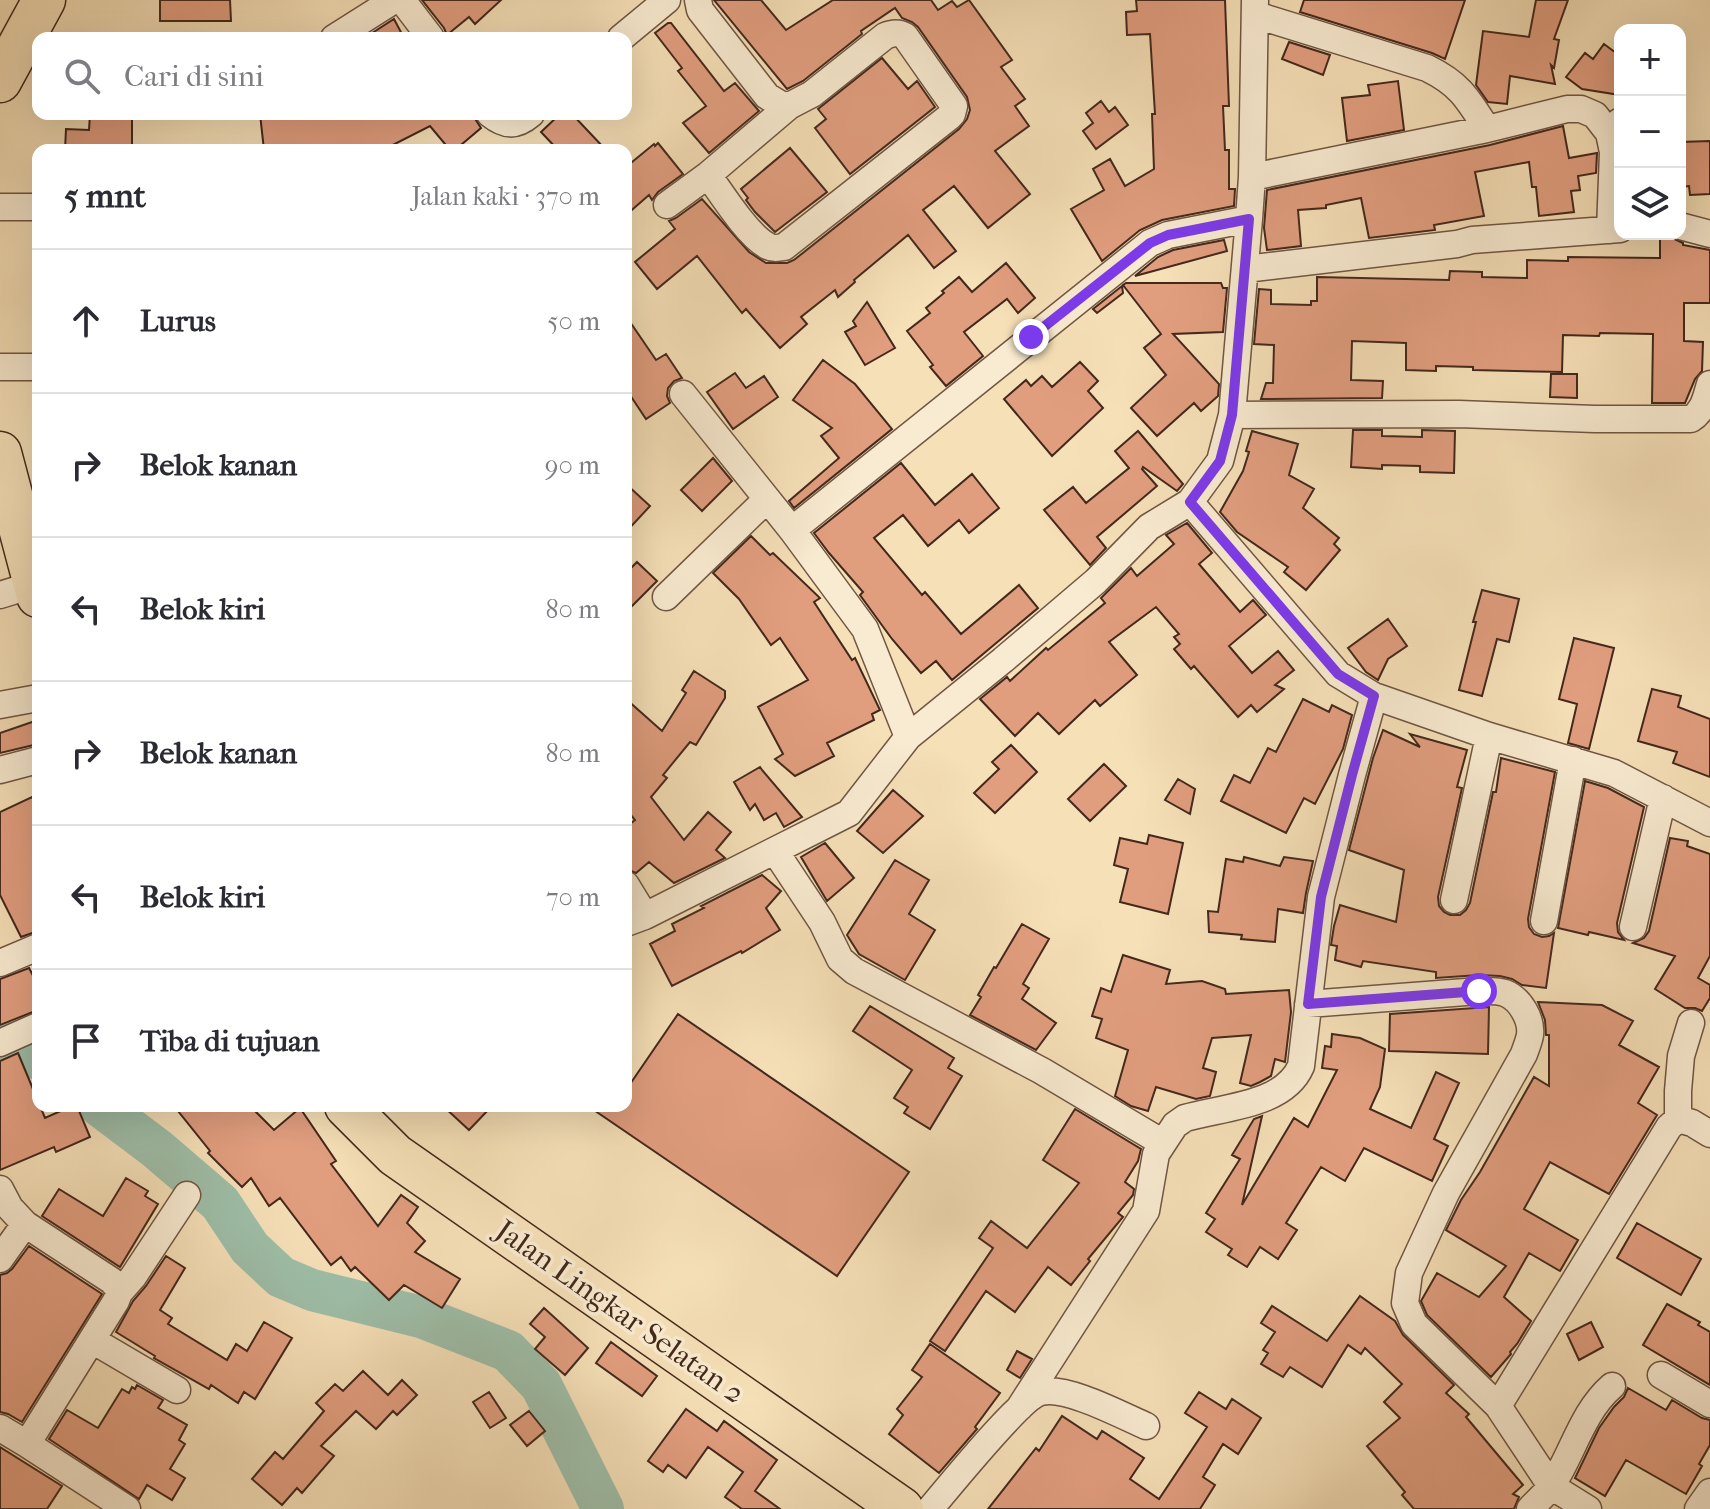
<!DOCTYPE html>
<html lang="id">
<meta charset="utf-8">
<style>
body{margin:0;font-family:"IM FELL French Canon",serif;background:#f2f2f3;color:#2b2b33}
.controls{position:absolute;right:24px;top:24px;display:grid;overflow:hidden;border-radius:16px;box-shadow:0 8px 32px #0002}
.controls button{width:72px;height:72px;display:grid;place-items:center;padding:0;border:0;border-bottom:2px solid #e1e1e2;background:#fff;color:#2b2b33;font:40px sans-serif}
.stop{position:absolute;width:24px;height:24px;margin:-18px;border:6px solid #7c3aed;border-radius:50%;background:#fff}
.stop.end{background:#7c3aed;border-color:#fff;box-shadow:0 2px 8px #0008}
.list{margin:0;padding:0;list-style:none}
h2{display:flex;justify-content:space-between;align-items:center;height:104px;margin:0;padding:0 32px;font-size:34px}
h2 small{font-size:26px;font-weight:400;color:#7c7c81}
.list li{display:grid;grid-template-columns:52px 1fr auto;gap:24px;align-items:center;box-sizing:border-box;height:144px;padding:0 32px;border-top:2px solid #e1e1e2}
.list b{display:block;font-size:30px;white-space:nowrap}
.list em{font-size:26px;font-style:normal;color:#7c7c81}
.icon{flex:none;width:44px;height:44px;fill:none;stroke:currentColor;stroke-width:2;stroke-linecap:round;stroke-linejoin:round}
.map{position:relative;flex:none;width:1710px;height:1509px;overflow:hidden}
.search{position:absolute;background:#fff;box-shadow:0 8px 32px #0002;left:32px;top:32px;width:600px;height:88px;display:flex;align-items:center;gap:20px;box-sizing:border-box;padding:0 28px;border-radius:16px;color:#7c7c81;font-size:30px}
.panel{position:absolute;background:#fff;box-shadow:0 8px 32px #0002;left:32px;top:144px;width:600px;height:968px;border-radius:16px}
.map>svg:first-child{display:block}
</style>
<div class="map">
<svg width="1710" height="1509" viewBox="0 0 1710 1509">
<rect width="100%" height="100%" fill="#f6e0b8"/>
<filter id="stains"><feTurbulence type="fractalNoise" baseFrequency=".0025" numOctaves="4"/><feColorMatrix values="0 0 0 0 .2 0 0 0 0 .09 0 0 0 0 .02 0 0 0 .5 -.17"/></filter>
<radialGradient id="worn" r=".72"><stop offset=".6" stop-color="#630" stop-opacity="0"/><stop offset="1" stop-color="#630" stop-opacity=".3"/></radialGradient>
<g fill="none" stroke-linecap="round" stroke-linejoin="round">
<path stroke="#9ebea8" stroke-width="42" d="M0,1040l38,19
M100,1106l57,43 63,54 30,45 31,29 31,13 109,27 87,34 33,34 62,124"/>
</g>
<path fill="#e19e7f" stroke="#43281c" stroke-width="2" d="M160,0h70l1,21h-71z
M422,0h79l-26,24 -6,-7 -22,18 -3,-7z
M714,0h47l25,30 47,-30h98l7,10 14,-9 5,6 12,-7 43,60 -11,7 24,32 -10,7 14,20 -34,25 35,43 -42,34 -34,-42 -31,24 33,41 -22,17 -26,-33 -54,45 1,2 -17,15 -3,-7 -34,27 6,7 -27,24 -34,-39 -4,4 -45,-57 -40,33 -22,-27 40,-33 -6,-8 7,-3 26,-19 47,53 17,11h21l7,-3 165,-131 8,-10 3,-9 -3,-13 -49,-70 -6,-5 -10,-4 -7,-10 -34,23 1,3 -59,47 -16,8z
M1136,0h89l4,106h-6l2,44h4v39h6l-1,17 -72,14 -22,10 -38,31 -31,-52 33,-19 -11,-21 17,-10 15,27 29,-17 -2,-55h3l-5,-80 -23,1 -1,-23 11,-1z
M1304,0h161l-20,59 -13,-6 -132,-41z
M1536,0h32l-14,39 5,1 -5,28 -3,-3 4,19 -45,-8 -3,28 -19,-2 -12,-17 7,-54 46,6z
M394,19l10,19 -38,-1z
M668,23h3l53,68 11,-8 24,28 -50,42 -26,-30 23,-17 -28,-35 4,-3 -27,-35z
M1289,42l41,13 -7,20 -41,-16z
M1604,44l16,12v39l-38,-6 -16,-12 19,-24 8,6z
M882,58l26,31 9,-8 18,26 -85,67 -35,-46 11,-9 -8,-10z
M1398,81l6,49 -57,11 -5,-43 28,-3 -2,-10z
M1101,101l8,11 6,-5 13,18 -32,24 -13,-18 10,-8 -7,-10z
M90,114h42v36h-67l1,-21 23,1z
M260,114h212l9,14 -26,22h-5l-20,-24 -47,24h-45l-2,-3 -28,3h-44z
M560,114h12l34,36h-48l-17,-18z
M1563,126l6,32 28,-5 -1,20 -18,3 2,14 -9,1 3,21 -35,4 -3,-29h-4l-3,-25 -54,10 9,44 -50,9 1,5 -66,8 -8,-40 -35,7v3l-28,2 3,36 -34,4 -3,-22 3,-38 223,-45z
M1710,141v53l-20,1 -1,-9 -9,1v-45z
M658,143l25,31 -25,18 -6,8 -3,-5 -23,20v-48l28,-23 1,2z
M790,148l37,44 -52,40 -20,-20 -9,-12 2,-2 -7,-9z
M1660,236h8l15,7v2l27,5v53h-26v38l19,1 -1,29 -7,8 -10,24h-33l1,-69 -53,-1 -1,3 -36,-1 -1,37 -89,-2v-3l-37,-1v5l-30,-1v-27l-54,-2 -1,39 32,1 -1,17 -121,1 5,-16h7l1,-38 -20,-1 5,-55 12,1v14l40,1v-4h6v-24l132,3 1,-9 32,1v5l45,1v-18l41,1v-4l92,1z
M1224,240l3,11 -92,25 23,-19 15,-7z
M1006,263l29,35 -17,15 -11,-14 -43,33 19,24 -37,30 -16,-19 3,-2 -26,-34 23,-18 -4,-5 18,-15 -2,-2 17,-14 13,15z
M1126,283h95l2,5h4l-4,44 -50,2 46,50 -1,12 -17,15 -7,-8 -37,33 -26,-28 35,-33 -22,-27 17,-14 -38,-49z
M1122,286l1,7 -26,20 -4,-4z
M867,302l28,46 -30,17 -20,-33 11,-6 -3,-5z
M626,316l30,44 10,-6 16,24 -8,3 -6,7 -1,8 3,7 -24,16 -20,-30z
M823,360l32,24 37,45 -98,79 -5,-7 50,-43 -18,-22 11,-8 -39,-28z
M1080,362l18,19 -10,10 15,17 -51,48 -48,-57 22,-19 5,6 11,-10 10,11z
M735,373l11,15 18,-12 14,21 -45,32 -26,-37z
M1551,374h26v24l-27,-1z
M1353,430h29v6l40,1v-7l33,1 -1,42 -34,-1v-6l-38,-1v4l-31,-2z
M1138,431l45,53 -6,7 -34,-24 -1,2 15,17 -60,51 9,11 -16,17 -46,-55 29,-23 13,16 43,-35 -14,-17z
M1252,431l46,13 -9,31 25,14 -11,19 36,30 -5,6 6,6 -34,40 -22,-18 4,-5 -51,-35 -17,-20 23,-41 6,-19 -3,-1z
M713,458l19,23 -30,30 -21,-21z
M901,463l34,42 37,-31 27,34 -30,25 -10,-13 -31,26 -25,-31 -29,23 48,57 3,-3 36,42 58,-49 19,23 -86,72 -16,-19 -15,12 -29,-34 -32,-44 3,-3 -34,-39 -15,-20z
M626,484l24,22 -24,26z
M1187,523l25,30 -13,11 41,48 13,-12 13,15 -37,31 23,27 26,-22 16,19 -19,15 9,4 -27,23 -6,-7 -13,12 -44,-51 -3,3 -17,-20 6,-5 -6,-7 5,-3 -23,-27 -47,35 28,33 -37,31 -5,-6 -36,34 -21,-21 -23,23 -35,-37 27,-22 3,4 36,-33 2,2 57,-47 -4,-5 30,-30 6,8 37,-32 -8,-9z
M751,536l19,19 3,-2 47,45 -6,4 38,58 3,-2 25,52 -8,4 2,6 -47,23 7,13 -39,20 -20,-17 8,-5 -25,-47 50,-27 -28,-42 -9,7 -32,-46 -26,-26z
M637,562l20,19 -31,31v-39z
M1482,590l37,9 -10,43 -12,-3 -15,57 -23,-6 17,-68h-3z
M1388,619l19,27 -19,13 -10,21 -12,-8 -18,-24z
M1574,638l40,10 -25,101 -21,-6 9,-39 -18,-5z
M694,671l31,20v7l-29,47 -6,-3 -27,33 4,3 -16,19 33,43 24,-28 23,20 -15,18 9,8 -51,25 -25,-21 -13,11 -10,-4v-42l9,-7 -9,-11v-110l36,32 24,-38 -4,-3z
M1652,689l29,7 -3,11 32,12v58l-37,-14 4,-11 -39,-11z
M1303,699l26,13 3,-7 20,10 -9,34 -28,55 -11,-6 -18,35 -65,-32 13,-26 16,8 18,-35 8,4z
M38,720v24l-38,9v-20z
M1383,730l37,17 -10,-13 57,16 -10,37 5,1 -24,109 1,9 5,6 6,3h10l6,-5 4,-7 23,-111h3l5,-34 54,14 -27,147 1,8 5,7 8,3 7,-1 5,-3 -8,55 -24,-3 -10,-6 -12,-3 -21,-1 -43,3v-6l-73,-11 -2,6 -26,-7 2,-14 -6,-1 3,-19 6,-21 56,17 8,-52 -55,-20 24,-92z
M1011,745l26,27 -42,41 -21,-20 25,-24 -7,-7z
M1104,764l22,22 -36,35 -22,-22z
M760,767l2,3 40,47 -18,10 -8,-14 -12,7 -9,-16 -5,6 -16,-28z
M1178,779l17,10 -5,25 -25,-14z
M1585,781l23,7 36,19 -27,116 1,9 6,8 -35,-8 -1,3 -30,-7z
M893,790l30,26 -40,37 -26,-22z
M32,797l6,12v122l-17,6 -21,-42v-83z
M1149,835l34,8 -15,71 -48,-12 8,-33 -14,-4 6,-27 27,6z
M1670,838l18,3 -1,5 23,8v102l-12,22 12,7v13l-8,13 -7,-3h-10l-30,-19 20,-33 -42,-13 11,-5 5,-7z
M825,843l29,35 -27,23 -26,-44z
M1244,857l36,9 4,-9 29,4 -7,32 -3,20 -25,-4 -3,33 -34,-3 1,-4 -33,-3 -1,-21 10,1 8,-53 17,3z
M895,860l34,20 -20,34 26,16 -30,50 -46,-26 -12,-19z
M762,875l19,16 -15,17 14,22 -38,23 -1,-2 -69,35 -22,-42 25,-13 -3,-7 32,-16 -3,-2z
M1022,924l27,15 -26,45 6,4 -7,11 34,24 -20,27 -66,-35 11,-18 -3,-2 16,-28 2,1z
M1123,955l47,15 -4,14 36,-3 23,8 1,5 63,-4 2,22 -6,50 -10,-3 -4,17 -11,6 -9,4 -11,-3 11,-48 -39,3 -9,30 13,4 -6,24 -14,3 -40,-12 -8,24 -17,-5 -16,-10 13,-46 -32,-12 6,-19 -10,-3 9,-28 10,4z
M29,968l9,17v25l-38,15v-46z
M1538,1002l64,3 31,16 -14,24 40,22 -21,36 19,12 -48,79 -59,-32 -26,47 54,31 -18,31 -31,-18 -25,44 27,24 -14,23 -7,8 1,2 -20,23 -64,-62 -6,-14 16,-28 42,24 27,-31 -60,-36 15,-30 19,-28 54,-95 15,9v-51h-3l-1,-15z
M870,1006l84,52 -6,10 14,8 -32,53 -26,-16 4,-6 -14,-9 18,-28 -59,-39z
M1489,1007l-1,47 -99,-3 1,-37z
M678,1014l231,158 -72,104 -249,-170h38v-16z
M1332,1034l28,4 25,11 -5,38 -10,22 41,19 25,-56 23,11 -25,56 14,7 -16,35 -68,-33 -19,33 -24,-14 -35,56 11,7 -19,29 -18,-12 -13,20 -19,-12 4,-6 -26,-17 9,-13 -9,-6 34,-54 -8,-4 22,-36 8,-3 -20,89 52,-87 14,9 29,-57 -15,-2 3,-22 6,1z
M18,1053l20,48v5h2l5,12 27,-12h5l13,31 -34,15 -2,-5 -54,23v-109z
M174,1106h76l24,24 26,-22 36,53 -5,3 47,62 23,-31 17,12 -11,16 18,18 -10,11 45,27 -18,29 -38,-23 -15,15 -34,-33 -4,4 -10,-14 -10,8 -51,-67 -11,8 -18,-28 -9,9 -34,-34 2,-2z
M443,1106h49l-23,24z
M1075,1109l66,40 -3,12 -13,21 9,7 -1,6 -15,18 5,4 -35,42 2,2 -19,24 -23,-18 -33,45 -29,-21 -41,60 -15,-10 63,-93 -14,-10 12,-17 36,27 52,-65 -36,-23z
M126,1178l22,13 -3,5 13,8 -38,63 -78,-51 17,-27 44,27z
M1637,1223l64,36 -20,36 -64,-37z
M29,1246l73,48 -80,128 -14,-8 -8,-2v-137l7,-2 5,-4z
M166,1256l19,12 -25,42 12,8 -4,6 59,36 9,-16 11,7 17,-29 28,16 -37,61 -11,-7 -6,11 -27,-18 -2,4 -55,-31 1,-2 -39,-24 17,-31 13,-15z
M1360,1296l35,25 8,14 51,50 -8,8 23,21 -3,3 57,68 -10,9 6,3 -5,12h-100l-12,-14 3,-3 -38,-46 33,-28 -16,-16 18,-18 -37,-36 -4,6 -13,-9 -26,42 -32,-20 -7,10 -22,-13 7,-11 -5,-3 12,-18 -14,-9 11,-17 55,35z
M1667,1304l33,18 -2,3 12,7v53l-67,-40z
M544,1308l44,40 -23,27 -30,-26 10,-12 -15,-13z
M1591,1322l12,25 -24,13 -12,-26z
M611,1342l46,34 -15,20 -46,-33z
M930,1344l70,49 -25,34 2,2 -38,44 -50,-39 14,-19 -6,-6 25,-32 -10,-7z
M1017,1351l15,8 -12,19 -13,-8z
M363,1371l25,24 14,-15 15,15 -20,20 -4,-4 -17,18 -20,-18 -35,35 13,10 -32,37 -5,-5 -15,17 -30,-26 23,-27 8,7 41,-48 -8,-8 19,-19 8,7z
M137,1385l26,15 -5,8 29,17 -8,15 6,4 -15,25 15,9 -13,22 -25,-15 -8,14 -90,-60 18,-29 31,18 24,-39 7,4 3,-6 3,2z
M1628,1388l38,22 6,-10 30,18 8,2v25l-11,19 3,2 -16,28 -60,-34 -21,36 -30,-18 24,-50 15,-21 10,-10z
M489,1392l17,26 -16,10 -17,-26z
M1199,1392l27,17 6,-10 29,19 -23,36 -15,-10 -20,33 12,8 -15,24h-212l48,-61 3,3 23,-35 35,23 5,-8 42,27 -14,21 29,20 48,-72 -22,-14z
M686,1409l31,22 7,-10 53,39 -22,31 25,18h-38l-17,-12 18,-25 -35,-25 -22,31 -18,-13 -5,7 -15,-11z
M529,1411l16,20 -18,15 -17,-21z
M0,1447l62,39 -15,23h-47z"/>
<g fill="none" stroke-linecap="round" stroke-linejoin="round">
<g stroke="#705643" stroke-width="29">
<path id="minor" d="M402,0l29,38
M698,0l2,10 67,86 13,8 9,2
M1256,15l171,53c33,16 41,31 60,61
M334,38l60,-38
M621,38l46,-38
M490,114c15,12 26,13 41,0
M1252,177l235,-48 80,-20h14l14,6 14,18
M667,205l41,-30 81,-69 23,-12 73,-58c7,-3 13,-4 20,0l49,70 -2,8 -3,3 -165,130c-6,1 -13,2 -18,-2 -20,-12 -44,-51 -58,-70
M0,207h38
M1680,226l30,8
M1610,230l3,-78 -4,-19 10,-11
M1245,269l212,-25 15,-4 148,-11
M0,367h38
M683,394l109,136 73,99 43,108
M1232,415l227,-1 136,5h96c13,-8 15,-22 19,-35
M1190,502l148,172 36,22 115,40 125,37 96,50
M792,530l358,-287 18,-8 81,-16
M0,595l36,-11
M666,597l101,-98
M0,705l38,-7
M0,770l38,-10
M775,851l47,71 18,37 14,12 188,100 121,72
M626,885l19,31
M1454,900l35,-164
M1544,921l29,-161
M626,923l19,-7 204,-103 59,-76 95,-77 93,-79 53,-54 41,-25 30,-41 12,-46 17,-196 3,-42 3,-177
M1633,927l30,-129
M0,963l38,-16
M1308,1004l171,-13c8,0 18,-1 26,2 15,6 27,26 25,42 -1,6 -4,13 -6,19l-78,139 -37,80 -4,30 9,21 84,82
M0,1043l38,-17
M1678,1119v-28l3,-35 10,-33
M0,1189l10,19 15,16 87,57 5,6 2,6
M0,1259l25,-35
M92,1340l85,50
M1661,1375l49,29
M1020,1407l126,-196 10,-57 19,-29 10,-7c37,-11 99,-12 116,-52l20,-169 31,-122 22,-79
M0,1428l27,16 89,-143 3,-8 14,-16 54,-82
M27,1444l100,65
M930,1509c18,-21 91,-112 111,-117 26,-6 80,23 105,34
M1530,1509c7,-8 16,-15 22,-24 21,-32 30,-73 60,-99
M1588,1509l-37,-23 -53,-80 171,-279 9,-8 14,4 18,11
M1698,1509l12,-17"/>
</g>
<g stroke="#43281c" stroke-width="45">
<path id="trunk" d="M0,81l44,-81
M0,453l38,143
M346,1106l49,49 507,354"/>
</g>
<use href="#minor" stroke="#f9ebd1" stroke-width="26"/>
<use href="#trunk" stroke="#f6e0b8" stroke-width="42"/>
</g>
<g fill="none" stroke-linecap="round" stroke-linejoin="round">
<path stroke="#7c3aed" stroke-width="10" d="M1031,337l119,-94 18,-8 81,-16 -17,196 -12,46 -30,41 148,172 36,22 -22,79 -31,122 -13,107 171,-13"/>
</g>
<g text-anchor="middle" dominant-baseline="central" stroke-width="7" stroke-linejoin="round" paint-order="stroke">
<g font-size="30" fill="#43281c" stroke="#f9ebd1">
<text transform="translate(620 1312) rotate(35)">Jalan Lingkar Selatan 2</text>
</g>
</g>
<rect width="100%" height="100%" filter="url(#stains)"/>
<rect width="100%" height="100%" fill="url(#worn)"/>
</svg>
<div class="controls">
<button>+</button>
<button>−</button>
<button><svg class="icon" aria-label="layers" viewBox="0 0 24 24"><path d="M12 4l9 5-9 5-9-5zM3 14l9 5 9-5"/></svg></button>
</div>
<div class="stop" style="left:1479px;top:991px"></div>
<div class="stop end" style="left:1031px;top:337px"></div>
<div class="search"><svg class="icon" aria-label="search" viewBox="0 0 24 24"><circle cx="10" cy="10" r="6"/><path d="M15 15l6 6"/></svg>Cari di sini</div>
<section class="panel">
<h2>5 mnt<small>Jalan kaki · 370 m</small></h2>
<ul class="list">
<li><svg class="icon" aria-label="ahead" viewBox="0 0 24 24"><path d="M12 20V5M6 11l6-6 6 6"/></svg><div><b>Lurus</b></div><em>50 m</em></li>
<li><svg class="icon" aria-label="right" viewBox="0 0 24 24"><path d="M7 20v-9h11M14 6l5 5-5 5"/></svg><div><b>Belok kanan</b></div><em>90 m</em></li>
<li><svg class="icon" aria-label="left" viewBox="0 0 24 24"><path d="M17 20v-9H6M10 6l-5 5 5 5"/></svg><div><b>Belok kiri</b></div><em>80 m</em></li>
<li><svg class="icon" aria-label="right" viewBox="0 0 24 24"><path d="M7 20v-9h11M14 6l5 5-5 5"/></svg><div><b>Belok kanan</b></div><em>80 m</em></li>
<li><svg class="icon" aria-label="left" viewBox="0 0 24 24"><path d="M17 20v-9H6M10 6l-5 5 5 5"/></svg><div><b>Belok kiri</b></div><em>70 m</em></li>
<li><svg class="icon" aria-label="arrive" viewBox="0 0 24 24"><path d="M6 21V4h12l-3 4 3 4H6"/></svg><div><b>Tiba di tujuan</b></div></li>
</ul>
</section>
</div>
